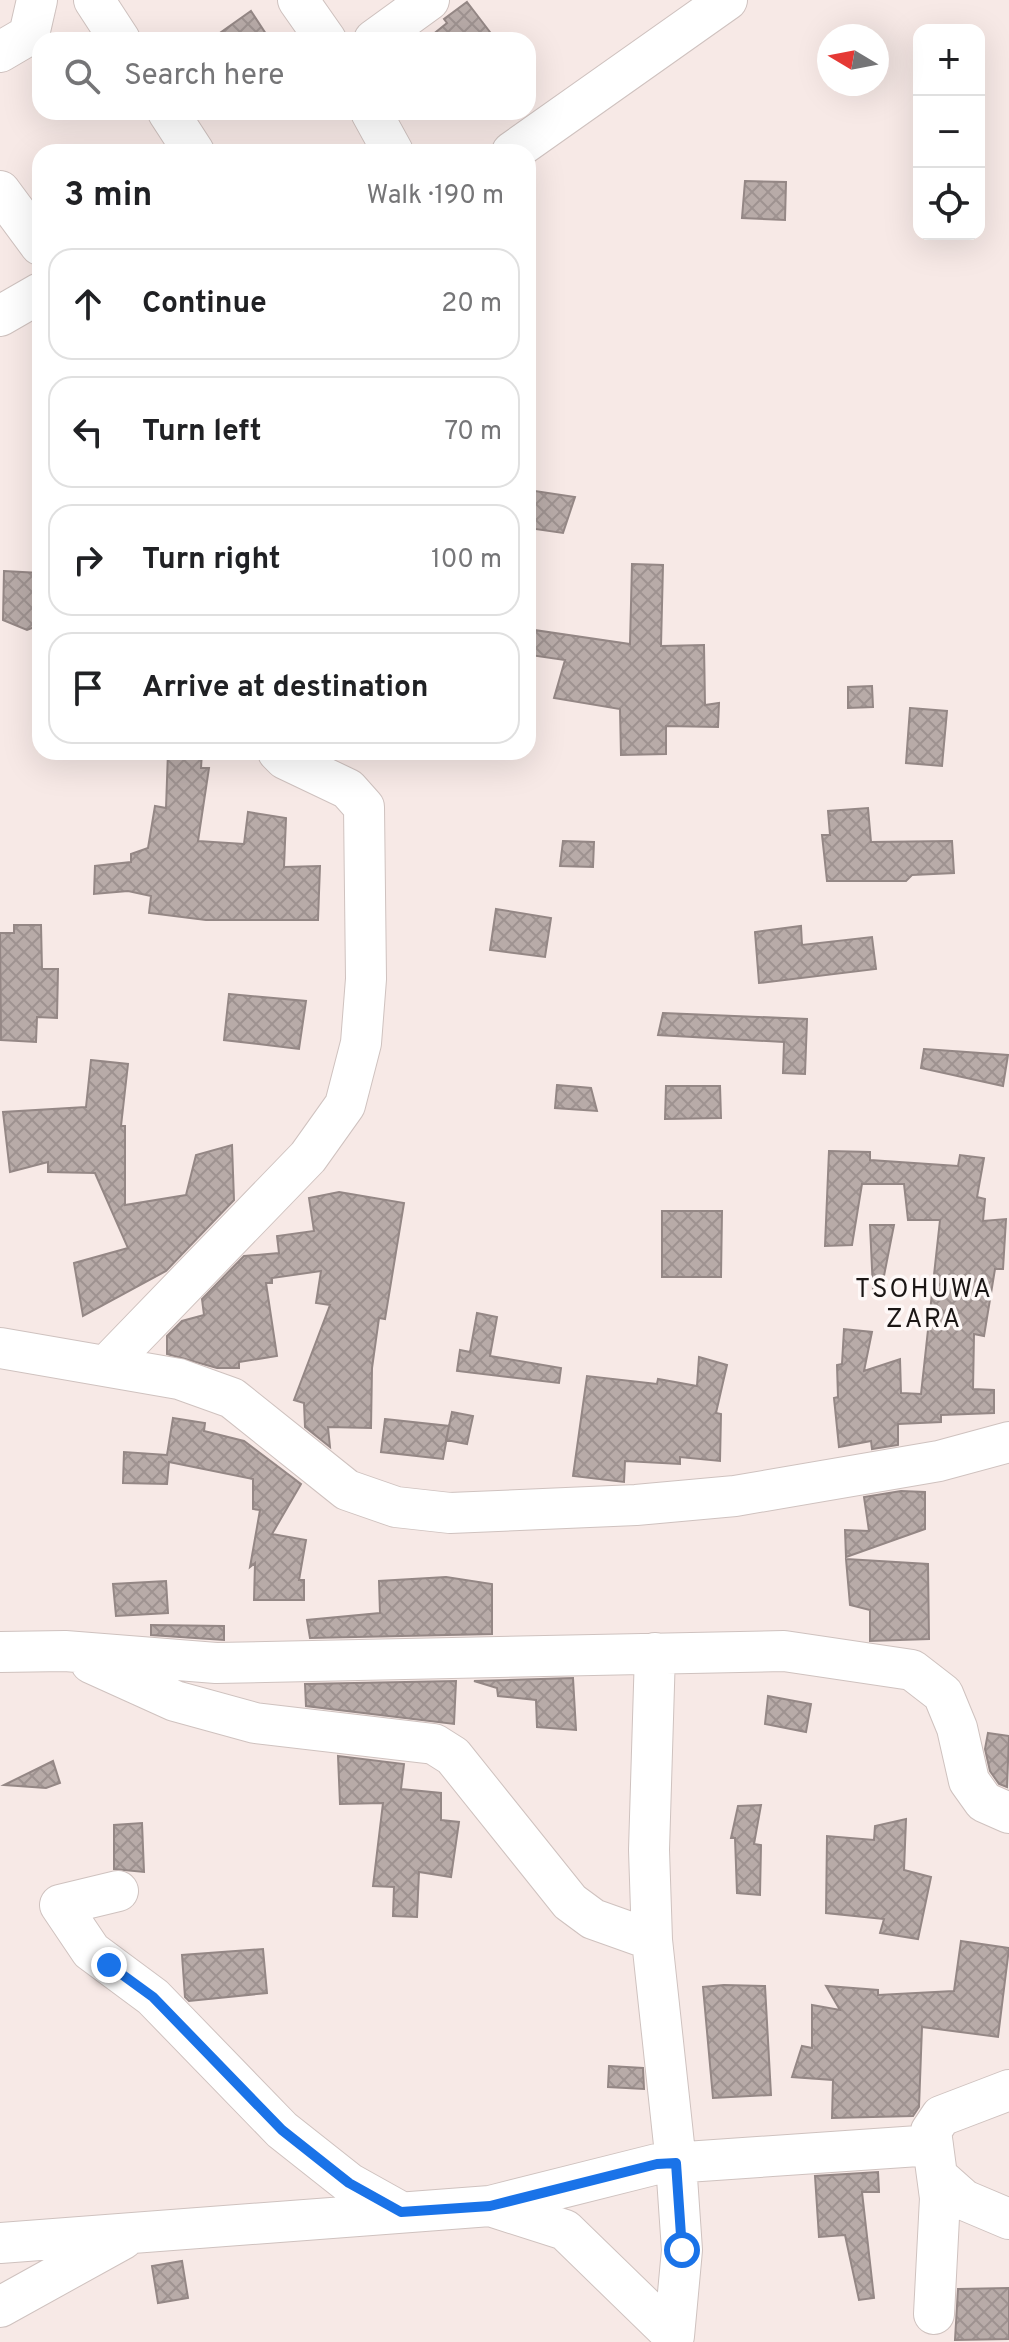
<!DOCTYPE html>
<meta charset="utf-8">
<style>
body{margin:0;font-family:Overpass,sans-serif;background:#f6f6f6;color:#202124}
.controls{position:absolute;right:24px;top:24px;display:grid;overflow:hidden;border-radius:16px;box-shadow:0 8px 32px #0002}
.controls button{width:72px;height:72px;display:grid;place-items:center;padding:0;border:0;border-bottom:2px solid #e0e0e0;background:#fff;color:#202124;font:40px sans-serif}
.compass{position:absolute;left:817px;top:24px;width:72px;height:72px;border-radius:50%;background:#fff;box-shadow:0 8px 32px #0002;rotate:280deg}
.stop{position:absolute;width:24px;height:24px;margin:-18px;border:6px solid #1a73e8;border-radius:50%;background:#fff}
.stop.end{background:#1a73e8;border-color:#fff;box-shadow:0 2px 8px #0008}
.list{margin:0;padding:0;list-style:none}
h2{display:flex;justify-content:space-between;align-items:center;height:104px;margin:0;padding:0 32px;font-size:34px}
h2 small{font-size:26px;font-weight:400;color:#757577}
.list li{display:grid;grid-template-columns:52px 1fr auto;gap:24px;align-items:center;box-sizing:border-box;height:112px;margin:0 16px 16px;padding:0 16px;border:2px solid #e0e0e0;border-radius:24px}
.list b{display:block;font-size:30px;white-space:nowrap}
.list em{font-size:26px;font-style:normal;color:#757577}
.icon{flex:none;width:44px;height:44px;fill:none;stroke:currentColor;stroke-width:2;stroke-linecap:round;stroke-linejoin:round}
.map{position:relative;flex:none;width:1009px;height:2342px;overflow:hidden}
.search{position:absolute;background:#fff;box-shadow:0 8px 32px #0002;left:32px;top:32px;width:504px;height:88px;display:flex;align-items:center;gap:20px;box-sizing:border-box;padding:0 28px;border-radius:24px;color:#757577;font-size:30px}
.panel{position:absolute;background:#fff;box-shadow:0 8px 32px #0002;left:32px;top:144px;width:504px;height:616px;border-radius:24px}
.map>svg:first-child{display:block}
</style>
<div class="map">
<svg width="1009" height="2342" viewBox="0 0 1009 2342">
<defs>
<pattern id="building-cross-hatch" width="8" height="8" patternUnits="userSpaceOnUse" patternTransform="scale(2)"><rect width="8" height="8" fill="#b8aba8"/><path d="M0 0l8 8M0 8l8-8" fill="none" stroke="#9e9290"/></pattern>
</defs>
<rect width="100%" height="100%" fill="#f7e9e6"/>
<path fill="url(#building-cross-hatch)" stroke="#948785" stroke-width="2" d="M467,2l29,38h-70l21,-17 -3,-4z
M251,11l19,29h-60z
M745,181l41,1 -1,38 -43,-2z
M528,490l47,7 -12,36 -35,-5z
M632,564l31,1 -2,81 43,-1 1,60 14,-2 -1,24 -52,-1v28l-45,1 -1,-46 -66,-11 11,-38 -35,-5 4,-25 96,14z
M4,571l36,2v52l-13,5 -24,-10z
M872,686l1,21 -25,1v-21z
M910,708l37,3 -5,55 -36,-3z
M168,752h34l-1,16h8l-11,73 46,3 4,-32 38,6 -2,49 36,-1 -2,54h-112l-57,-7 2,-17 -23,-5 -34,3 1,-28 36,-4v-8l17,-6 7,-42 11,2z
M868,808l3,34 81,-1 2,32 -42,2 -6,6h-79l-5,-46h8l-2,-24z
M563,841l31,1 -1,25 -33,-1z
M496,909l55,9 -6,39 -55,-7z
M14,925h27l1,44h16l-1,49 -20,-1 -1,25 -35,-2 -1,-107h14z
M801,926l1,19 70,-8 4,32 -117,14 -4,-51z
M229,994l77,7 -7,48 -75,-9z
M663,1013l144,6 -2,55 -22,-1 1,-31 -126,-7z
M924,1049l84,6 -5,31 -82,-18z
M91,1060l37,4 -7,62h4v79l61,-10 10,-40 36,-10 2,55 -68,71 -83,45 -9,-53 54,-15 -33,-75 -47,-1v-10l-38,10 -7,-60 83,-5z
M557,1085l34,3 6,23 -42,-3z
M666,1086h54l1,32 -56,1z
M829,1151l41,1v8l88,6 2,-11 24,3 -7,39 8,2 -2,22 23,-2 -3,50h-8l-11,67 -10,-2 -1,55 21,1v23l-53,2v7l-43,2v21l-26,4 -1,-8 -32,6 -5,-49 4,-1 -1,-32 5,-1 2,-35 28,3 -8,39 36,-12 1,34 20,1 19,-174h-32l-4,-36h-42l-10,61 -27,1z
M339,1192l65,11 -19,116 -6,-1 -7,50 -1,60 -43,-1 2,20 -25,-20 -1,-24 -10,-3 36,-95 -14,-2 5,-32 -49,7v5h-6l11,73 -38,6v6h-22l-50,-14v-18l15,-15 22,-6 -2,-16 42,-43 35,-3 -2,-17 37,-5 -5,-33z
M662,1211h60l-1,66h-59z
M870,1225h24l-13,66 -8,-1z
M477,1313l20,4 -7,39 71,12 -2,15 -102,-12 3,-21 10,2z
M699,1357l28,8 -11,48 5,1 -1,47 -40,-4v7l-55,-3 -1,21 -51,-6 14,-100 70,8 1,-5 39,7z
M452,1412l21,4 -6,28 -21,-4z
M173,1418l32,5 -1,8 40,10 57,43 -29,50 34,6 -7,40h5v20h-50l1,-37 -5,4 10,-57 -7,-1v-30l-84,-17 -2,22 -44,-1 1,-31 43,3z
M385,1419l64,7 -6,33 -62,-7z
M901,1491l24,1v37l-79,28 -1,-27 24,1 -5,-34z
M846,1559l82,5 1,75 -59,2v-31l-20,-5z
M446,1577l46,7v50l-182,4 -3,-18 73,-7 -1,-32z
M166,1581l2,32 -52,3 -3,-32z
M151,1625l73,1v14l-73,-5z
M573,1678l3,52 -39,-3 -1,-27 -38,-4 -1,-8 -23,-7z
M456,1681l-2,43 -148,-18 -1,-22z
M768,1696l43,8 -5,28 -41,-8z
M988,1733l21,3 -2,51 -8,-3 -9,-13 -5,-22z
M338,1756l66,8 -3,25 40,4v27l18,2 -8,55 -32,-5 -2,45 -24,-1 1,-29 -21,-1 10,-83 -43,1z
M53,1761l7,22 -14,5 -42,-3z
M761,1805l-7,39 7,1 -1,50 -23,-2 -2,-55h-4l7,-32z
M906,1819l-2,51 27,7 -13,62 -38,-6 4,-14 -58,-6 1,-77 47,4 1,-14z
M142,1823l2,49 -30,-3v-44z
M961,1941l48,7 -11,89 -76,-10 -3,80 -6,9 -81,2 1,-38 -41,-3 10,-31 10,2v-43l28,5 -14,-24 52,4v5l76,-4z
M263,1949l4,44 -78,8 -4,-4 -3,-42z
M724,1985l41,1 6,109 -58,3 -10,-111z
M609,2066l34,2 1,21 -36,-2z
M878,2172l1,20h-17l12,106 -15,2 -14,-65 -26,2 -4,-61z
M182,2261l6,37 -30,5 -6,-37z
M1009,2288v51l-54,1 3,-51z"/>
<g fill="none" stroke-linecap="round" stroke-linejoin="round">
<g stroke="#cfc2bf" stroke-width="42">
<path id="minor" d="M94,0l26,40
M298,0l28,40
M374,40l55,-40
M0,52l29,-17 8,-35
M168,112l26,40
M371,112l22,40
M512,152l215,-152
M0,191l40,54
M0,316l40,-23
M0,1348l179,31 53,19 115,92 49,17 54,6 186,-8 99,-9 204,-35 70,-19
M108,1364l200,-207 37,-52 16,-62 5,-64 -2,-172 -16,-18 -63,-30 -7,-7
M0,1652l65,-1 151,12 568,-12 128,19 31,24 14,34 12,53 15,21 25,11
M655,1653l-6,197 3,90 24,223 6,87 -8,86
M91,1663l84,38 80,22 179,21 19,12 117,146 23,17 59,21
M118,1891l-58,14 31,46 62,46 129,133 67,53 52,29
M937,2176l27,24 45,19
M490,2206l75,24 109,106
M0,2243l490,-37 167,-42 276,-19
M0,2307l123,-68
M934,2314l6,-116 -9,-67 10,-15 68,-26"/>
</g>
<use href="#minor" stroke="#fff" stroke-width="40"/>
</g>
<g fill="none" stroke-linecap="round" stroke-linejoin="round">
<path stroke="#1a73e8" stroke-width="10" d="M109,1965l44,32 129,133 67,53 52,29 89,-6 167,-42 19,-1 6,87"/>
</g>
<g text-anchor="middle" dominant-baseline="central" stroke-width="7" stroke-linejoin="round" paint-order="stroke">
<g font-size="26" letter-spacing="2" fill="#1b1615" stroke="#fef8f7">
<text x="924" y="1290">TSOHUWA<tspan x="924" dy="30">ZARA</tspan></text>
</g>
</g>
</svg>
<div class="controls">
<button>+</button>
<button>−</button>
<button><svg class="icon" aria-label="locate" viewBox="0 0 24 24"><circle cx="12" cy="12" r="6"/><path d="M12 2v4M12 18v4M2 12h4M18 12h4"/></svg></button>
</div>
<svg class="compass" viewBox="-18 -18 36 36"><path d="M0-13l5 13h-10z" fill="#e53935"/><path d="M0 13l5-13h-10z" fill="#757577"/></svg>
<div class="stop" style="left:682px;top:2250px"></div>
<div class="stop end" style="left:109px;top:1965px"></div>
<div class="search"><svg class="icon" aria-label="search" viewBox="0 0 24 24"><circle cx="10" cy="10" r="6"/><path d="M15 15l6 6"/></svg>Search here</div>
<section class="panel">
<h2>3 min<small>Walk · 190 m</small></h2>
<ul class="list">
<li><svg class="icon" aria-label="ahead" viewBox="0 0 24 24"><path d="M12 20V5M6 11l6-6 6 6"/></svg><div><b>Continue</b></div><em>20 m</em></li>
<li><svg class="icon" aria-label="left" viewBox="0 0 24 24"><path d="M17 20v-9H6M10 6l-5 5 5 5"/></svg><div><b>Turn left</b></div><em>70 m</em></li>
<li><svg class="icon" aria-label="right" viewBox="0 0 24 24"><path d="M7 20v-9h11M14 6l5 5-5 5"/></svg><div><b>Turn right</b></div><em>100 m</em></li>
<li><svg class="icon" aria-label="arrive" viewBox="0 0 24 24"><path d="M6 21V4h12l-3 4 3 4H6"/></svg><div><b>Arrive at destination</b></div></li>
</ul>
</section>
</div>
